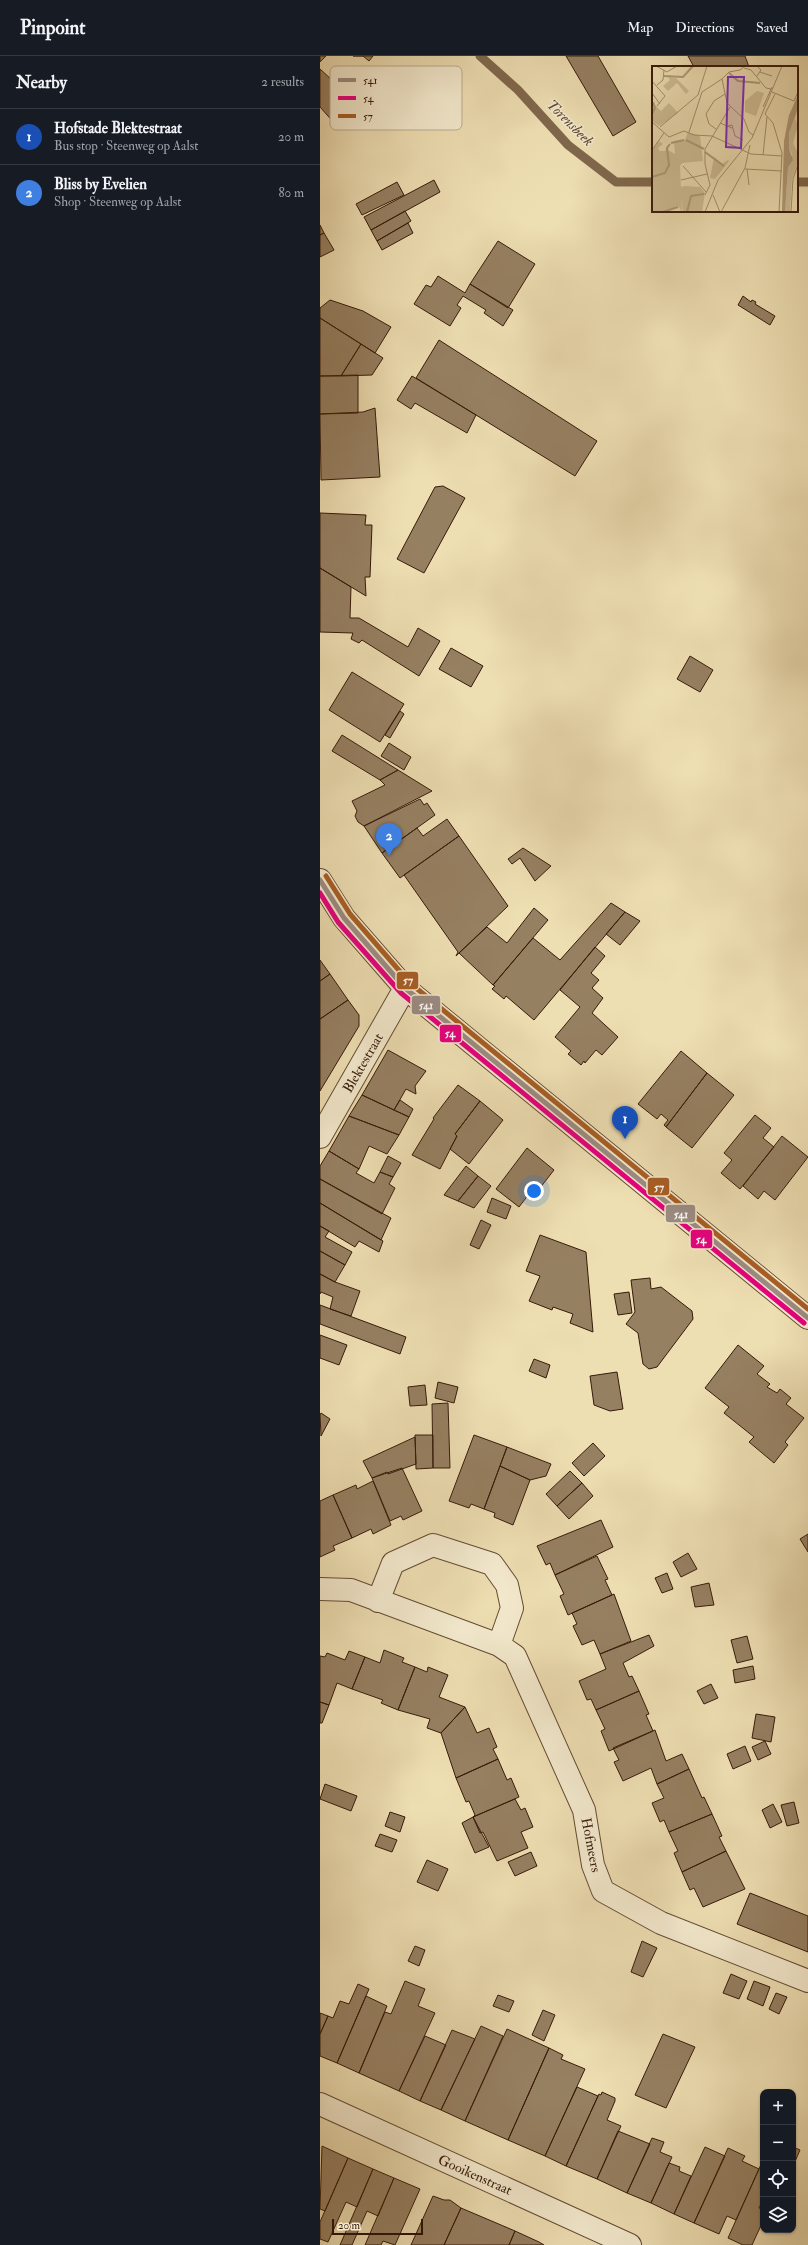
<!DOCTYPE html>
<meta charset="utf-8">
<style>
body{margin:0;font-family:"IM FELL Double Pica",serif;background:#242831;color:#f1f3f6}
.controls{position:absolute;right:12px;bottom:12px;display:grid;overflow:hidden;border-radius:8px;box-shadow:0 1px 3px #0004}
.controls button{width:36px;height:36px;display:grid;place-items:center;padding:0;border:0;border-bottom:1px solid #363941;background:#171b24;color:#f1f3f6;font:20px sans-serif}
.scale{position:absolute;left:12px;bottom:10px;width:91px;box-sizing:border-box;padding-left:4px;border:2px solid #371a0a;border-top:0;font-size:11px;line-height:14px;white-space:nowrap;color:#371a0a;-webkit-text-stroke:3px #f4eace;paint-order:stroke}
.you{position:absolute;left:214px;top:1135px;width:14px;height:14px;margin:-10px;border:3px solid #fff;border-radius:50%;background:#1a73e8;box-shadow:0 0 0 6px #1a73e833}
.badge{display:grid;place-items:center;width:26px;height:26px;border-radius:50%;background:#c59692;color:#fff;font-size:13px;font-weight:700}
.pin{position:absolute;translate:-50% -33px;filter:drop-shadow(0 1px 2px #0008)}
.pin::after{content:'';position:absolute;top:21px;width:14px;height:12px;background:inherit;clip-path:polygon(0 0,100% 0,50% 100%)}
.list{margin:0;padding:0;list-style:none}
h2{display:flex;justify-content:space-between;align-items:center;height:52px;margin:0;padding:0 16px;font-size:17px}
h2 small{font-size:13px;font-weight:400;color:#9ea1a6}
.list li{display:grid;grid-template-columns:26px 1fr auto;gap:12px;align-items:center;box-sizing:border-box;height:56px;padding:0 16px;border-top:1px solid #363941}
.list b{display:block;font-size:15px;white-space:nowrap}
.list p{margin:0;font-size:13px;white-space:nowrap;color:#9ea1a6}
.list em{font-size:13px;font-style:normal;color:#9ea1a6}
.icon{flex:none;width:22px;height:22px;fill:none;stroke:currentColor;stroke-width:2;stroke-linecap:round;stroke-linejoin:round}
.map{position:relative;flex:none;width:488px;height:2189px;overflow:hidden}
header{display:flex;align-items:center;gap:24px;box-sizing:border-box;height:56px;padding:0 20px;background:#171b24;border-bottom:1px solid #363941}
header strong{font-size:19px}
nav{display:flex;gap:22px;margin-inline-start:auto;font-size:14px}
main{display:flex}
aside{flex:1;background:#171b24}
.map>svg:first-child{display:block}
</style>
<header>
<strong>Pinpoint</strong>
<nav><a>Map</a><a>Directions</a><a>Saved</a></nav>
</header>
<main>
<aside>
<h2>Nearby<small>2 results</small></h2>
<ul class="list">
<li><span class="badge" style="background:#1a4fb4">1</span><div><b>Hofstade Blektestraat</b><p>Bus stop · Steenweg op Aalst</p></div><em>20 m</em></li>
<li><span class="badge" style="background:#3f7fe0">2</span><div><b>Bliss by Evelien</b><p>Shop · Steenweg op Aalst</p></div><em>80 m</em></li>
</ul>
</aside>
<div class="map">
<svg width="488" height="2189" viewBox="0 0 488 2189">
<rect width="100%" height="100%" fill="#eedfb3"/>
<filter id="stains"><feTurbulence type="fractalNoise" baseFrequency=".005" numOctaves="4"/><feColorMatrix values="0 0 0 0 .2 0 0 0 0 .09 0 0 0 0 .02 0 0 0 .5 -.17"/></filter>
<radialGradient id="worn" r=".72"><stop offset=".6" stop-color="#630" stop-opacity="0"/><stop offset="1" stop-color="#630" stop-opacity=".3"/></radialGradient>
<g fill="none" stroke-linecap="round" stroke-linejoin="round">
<path stroke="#80684d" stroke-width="9" d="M160,0l38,34 50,55 48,37h37
M477,126h11"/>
</g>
<path fill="#968062" stroke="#371a0a" d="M0,0h6l-6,6z
M33,0h20l-4,5 -6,-5z
M246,0h32l38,66 -23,14z
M368,0h57l4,11h-55z
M0,13l37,34 -21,22 -16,-18z
M114,124l6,12 -69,38 -7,-13z
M77,126l7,13 -42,20 -6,-11z
M85,155l6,10 -34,20 -6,-11z
M88,167l5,10 -31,17 -5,-9z
M0,169l4,8 -4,2z
M4,177l10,17 -14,7v-22z
M178,185l37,23 -27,44 -38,-24z
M118,220l27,17 5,-9 43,26 -10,16 -19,-13 2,-3 -23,-14 -6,9 4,3 -11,18 -36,-22 12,-19 5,2z
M423,240l8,6 1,-2 4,2 -1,2 20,12 -5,9 -32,-20z
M10,244l33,11 28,16 -16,26 -55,-35v-10z
M0,262l41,26 -20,32h-21z
M119,284l158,101 -22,35 -159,-98z
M41,288l22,14 -11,17 -31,1z
M38,319v38l-38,1v-38z
M92,320l64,39 -9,18 -52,-30 -4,6 -14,-9z
M55,352l5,69 -59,3 -1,-66 43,-2z
M123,430l22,12 -41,75 -27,-14 38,-72z
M0,457l46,2 -1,10h7l-2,52h-5l1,19 -46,-28z
M0,512l31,19 -1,31h9l49,29 10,-19 22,13 -21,35 -57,-36 -3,3 -8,-4 2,-6 -33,-1z
M131,592l32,18 -12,21 -32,-18z
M370,600l23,14 -13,22 -23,-13z
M32,616l52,32 -24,38 -51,-32z
M80,655l4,3 -14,24 -5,-3z
M22,679l56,35 -18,10 -48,-29z
M69,687l22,14 -7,13 -23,-14z
M78,714l34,21 -68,35 -6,-4 -3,-6 2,-5 -5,-10 33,-16 -5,-5z
M100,743l4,6 3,-2 8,12 -53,38 -18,-27z
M127,763l12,17 -59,42 -18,-25 35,-25 6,8z
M139,780l49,70 -52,50 2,-4 -54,-77z
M203,792l28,18 -16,15 -15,-23 -8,6 -4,-5z
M291,847l14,9 -91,108 -28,-24 -2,3 -12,-10 3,-3 -2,-1 40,-47 27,22z
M214,852l14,12 -55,65 -34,-32 28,-26 20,16z
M305,856l15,9 -20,24 -14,-11z
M275,891l10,9 -14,17 8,7 -7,8 11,10 -11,15 26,24 -16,18 -6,-5 -11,13 -1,-2 -3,4 -13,-11 3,-3 -16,-14 25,-30 -20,-17z
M0,904l10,14 -10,7z
M10,918l18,26 -28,19v-38z
M28,944l11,15v11l-39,65v-72z
M68,994l38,21 -11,15 1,8 -10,-5 -12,21 -32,-15z
M361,995l26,22 -41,54 -2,-2 4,-5 -7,-6 -4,5 -19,-15z
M387,1017l27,22 -42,53 -26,-21z
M138,1029l22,16 -25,33 2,2 -17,33 -28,-14 22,-36 -1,-1z
M42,1039l47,22 -10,18 -50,-19z
M80,1044l13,9 -4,8 -15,-7z
M160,1045l23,19 -34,44 -19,-15 7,-13 -2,-2z
M435,1059l16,13 -8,10 11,9 -34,42 -19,-16 11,-13 -8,-7z
M29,1060l50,19 -12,19 -18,-8 -10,23 -30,-18z
M462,1080l26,21 -33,43 -11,-9 -6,8 -15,-13z
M207,1092l27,22 -21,27 -4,-3 -10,13 -23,-18z
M9,1095l30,18 -3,4 18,10 6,-11 13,5 -4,7 6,4 -13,26 -62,-35v-13z
M68,1100l13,7 -8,14 -13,-5z
M146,1110l12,10 -20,25 -14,-6z
M158,1120l13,10 -17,22 -16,-7z
M0,1123l71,39 -10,22 -61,-37z
M172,1142l19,8 -5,13 -19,-7z
M0,1147l63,38 -4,11 -20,-11 -4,6 -35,-21z
M161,1164l10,5 -12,24 -9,-4z
M0,1170l9,5 -4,6 27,15 -7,13 -25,-14z
M220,1179l46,17 7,80 -23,-9 3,-9 -20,-7 -1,3 -23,-9 11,-25 -14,-5z
M0,1195l25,14 -10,17 -15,-8z
M0,1218l15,8 25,9 -9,25 -21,-7 3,-12 -12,-5 -1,2z
M330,1222l1,11 10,-2 31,24 1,8 -36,48 -8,2 -6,-5 -5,-31 -12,-9 9,-12 -4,-32z
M309,1236l3,21 -14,2 -4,-21z
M0,1249l86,32 -6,17 -80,-30z
M0,1279l27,10 -8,20 -19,-7z
M418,1289l26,21 -7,8 13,10 -3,3 10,6 3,-4 11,9 -5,6 18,14 -19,24 3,3 -14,18 -25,-21 5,-5 -30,-24 5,-6 -24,-19z
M214,1303l16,6 -4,13 -17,-7z
M297,1316l6,37 -13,2 -16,-6 -4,-29z
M118,1326l20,5 -4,16 -19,-5z
M105,1329l2,20 -17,1 -2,-19z
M128,1347l2,65h-17l-1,-64z
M1,1357l9,6 -9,17 -1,-21z
M95,1379h18v33l-17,1z
M154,1379l33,12 -23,62 -13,-5 -2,4 -20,-7z
M95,1381l1,27 -28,10 -1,-2 -15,6 -9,-17z
M273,1387l12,13 -21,20 -12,-13z
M187,1391l44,17 -5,12 -16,4 -30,-14z
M180,1410l30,14 -17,45 -19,-8 1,-4 -11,-4z
M82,1412l20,43 -19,9 -2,-4 -11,5 -18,-43z
M250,1415l12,12 -25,23 -11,-12z
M53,1425l18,44 -18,9 -2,-5 -19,9 -19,-43 23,-10 1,4z
M262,1427l11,13 -24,23 -12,-13z
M13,1439l19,43 -19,8 2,4 -15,7v-56z
M281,1464l12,27 -58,28 -5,-12 -4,2 -9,-19z
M488,1478v18l-8,-13z
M368,1497l9,16 -16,8 -8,-15z
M277,1500l11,23 -3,1 7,15 -44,20 -8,-19 4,-2 -9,-19z
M347,1517l6,16 -11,4 -7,-15z
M389,1527l5,22 -19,2 -4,-20z
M294,1538l17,47 -31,13 -6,-14 -12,5 -9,-19 4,-2 -5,-11z
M329,1579l5,11 -31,17 6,14 3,-1 7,15 -43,19 -5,-11 -4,1 -8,-19 27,-12 -6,-15z
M427,1580l6,23 -16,4 -6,-23z
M64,1594l20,8 -2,4 13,5 -17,43 -17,-7 2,-3 -31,-11 13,-32 15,6z
M29,1595l16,6 -13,32 -15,-6 -8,22 -9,-3v-46l5,1 2,-4 18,7z
M433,1610l2,13 -20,4 -2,-13z
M95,1611l12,5 1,-5 20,8 -9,22 26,10 -24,26 -14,-5 3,-9 -32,-9z
M391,1628l7,14 -14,6 -7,-13z
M319,1635l10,23 -3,1 7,16 -44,20 -8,-20 4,-2 -9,-19z
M0,1646l9,3 -7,18h-2z
M145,1651l12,26 12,-5 8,19 -4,2 5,10 -42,19 -15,-45z
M436,1658l19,3 -4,25 -19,-4z
M335,1674l11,31 16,-7 7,15 -32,15 -6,-16 -28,13 -9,-19 5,-2 -6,-12z
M445,1685l6,13 -13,6 -6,-13z
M425,1690l6,15 -18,8 -6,-15z
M178,1703l9,21 4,-2 8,19 -46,20 2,-2 -6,-14 -3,1 -10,-24z
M369,1713l13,29 2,-1 8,17 -43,18 -5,-12 -4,2 -8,-19 12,-5 -7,-14z
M5,1728l32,12 -6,15 -31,-12z
M195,1743l6,11 4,-2 8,19 -12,5 7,16 -31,13 -14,-29 -3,1 -7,-16z
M474,1746l5,21 -12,3 -6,-21z
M453,1748l9,18 -12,6 -8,-18z
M70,1756l15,5 -5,15 -15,-6z
M392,1758l10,22 -3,1 7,14 -44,21 -8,-19 4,-2 -9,-19z
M153,1761l16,30 -14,6 -13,-30z
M60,1778l17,6 -5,12 -17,-6z
M406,1795l19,38 -42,18 -9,-19 -4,2 -8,-18z
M211,1796l6,14 -22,10 -7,-14z
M107,1804l21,9 -10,22 -21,-9z
M430,1837l58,23v36l-71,-28z
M322,1885l15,7 -14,29 -12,-5z
M95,1890l10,4 -6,16 -11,-5z
M411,1918l16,7 -8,18 -16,-6z
M85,1925l20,8 -7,17 17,7 -36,78 -40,-18 26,-61 6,2z
M434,1925l16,6 -7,19 -16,-7z
M38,1928l11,5 -32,74 -17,-7v-22l8,-18 5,2 7,-17 9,3z
M456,1937l11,4 -8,17 -10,-5z
M178,1939l16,6 -5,11 -16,-6z
M46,1940l21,10 -28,67 -22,-10z
M223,1954l12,5 -11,26 -12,-6z
M0,1957l8,3 -8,18z
M161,1970l22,10 -38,85 -24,-11z
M187,1973l42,19 -41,92 -43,-19z
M132,1974l23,9 -34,71 -21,-9z
M343,1978l32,13 -29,61 -31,-13z
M105,1980l21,9 -26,56 -21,-10z
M229,1992l14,7 -2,4 24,10 -40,87 -37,-16z
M257,2031l21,9 -32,70 -21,-10z
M282,2036l13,6v3l-8,19 14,6 -24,53 -31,-13 33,-72 2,1z
M298,2075l32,13 -23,49 -30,-14z
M332,2082l12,4 -4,10 12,5 -21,46 -24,-10z
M2,2090l26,12 -23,53 -5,-2z
M385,2091l20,9 -31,67 -20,-9z
M473,2091l7,3 -7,16z
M408,2092l17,8 -3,5 17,8 -23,51 -9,-4 -8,18 -25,-11z
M28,2102l25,11 -16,38 -11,-5 -18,40 -8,-3v-17z
M443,2104v40l-4,8 4,1v12l-11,24h-9l-15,-7z
M349,2107l11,4 -1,4 12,5 -17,38 -23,-11z
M53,2113l21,9 -16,38 -11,-5 -15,34h-12z
M74,2122l26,11 -25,56 -12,-4 -2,4h-16z
M113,2140l11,4h6l11,8 -17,37h-33z
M141,2152l54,23 -6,14h-65z
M195,2175l24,11 5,3h-35z"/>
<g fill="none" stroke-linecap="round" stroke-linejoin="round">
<g stroke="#654b34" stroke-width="24">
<path id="minor" d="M0,824l24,38 61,70 403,330
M0,1081l85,-149
M0,1533l31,1 148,55 16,11 69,154 9,55 10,26 58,32 147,58
M58,1545l15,-38 40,-18 59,19 15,21 5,23 -13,37
M0,2048l310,141"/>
</g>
<use href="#minor" stroke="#f4eace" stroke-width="22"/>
<g stroke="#f4eace" stroke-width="8">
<path id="bus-1" d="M0,824l24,38 61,70 403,330"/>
</g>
<g stroke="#f4eace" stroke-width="8">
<path id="bus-2" d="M0,837l18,29 63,71 403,330"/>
</g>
<g stroke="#f4eace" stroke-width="8">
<path id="bus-3" d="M6,820l24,38 60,69 398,326"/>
</g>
<use href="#bus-1" stroke="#9b8c84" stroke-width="5"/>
<use href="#bus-2" stroke="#e6007e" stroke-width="5"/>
<use href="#bus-3" stroke="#a85e24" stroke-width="5"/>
</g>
<g text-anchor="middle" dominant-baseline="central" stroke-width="3" stroke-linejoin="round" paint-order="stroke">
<g font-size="14" fill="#371a0a" stroke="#f4eace">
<text transform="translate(43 1007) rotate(-60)">Blektestraat</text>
<text transform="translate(271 1789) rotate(79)">Hofmeers</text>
<text transform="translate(155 2119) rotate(24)">Gooikenstraat</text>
</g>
<g font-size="15" font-style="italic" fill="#614831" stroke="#f4eace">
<text transform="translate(250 67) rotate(45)">Torensbeek</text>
</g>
</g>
<g transform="translate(332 10)">
<rect width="146" height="146" fill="#eedfb3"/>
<path d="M16,11l8,1 13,13 -3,3 -9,-11 -9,8 -5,-5 7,-6zM105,25l7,2 -8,23 -11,-4v-11zM0,36l9,9 8,-8 9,10 -19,13 -7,-5zM146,42l-3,11 3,6 -5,18 5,10v8l-6,18 -2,33h-5l3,-45 4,-13 -3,-5v-16zM36,66l12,4 3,25 -21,2 -2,3 2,46 -4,-6 -16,6h-10v-62l7,-9 4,3 -5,4 2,3h5l3,-6v5l7,4 -1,-13 11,-1zM62,91l8,7 6,-4 1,1 -14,18 -5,-1zM33,120l15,1 5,6 -3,19h-19l-3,-25z" fill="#cfbe96"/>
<path d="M146,29v13l-9,25v16l4,11 -5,7 -3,45h-3l2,-71 5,-26z" fill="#b09c7a"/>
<path fill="none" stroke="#b09c7a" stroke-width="2" d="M77,7l9,8 22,2M12,10l19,1 10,-11M0,48l3,-6 -2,-6M34,74l18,9M19,77l13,-3M53,86l19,14M0,111l13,-4 4,-8 -2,-17 3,-4M11,146l15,-5M35,146l4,-16 13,-2"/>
<path fill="none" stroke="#a5906f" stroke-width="1" d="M4,0l11,6 10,-6M92,2l7,2 15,18 5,1M77,6l-7,7 5,24 17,16 5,13 4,3M77,6l11,-2 5,-4M108,6l12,4M105,10l4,-6 -4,-4M0,15l13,15 -8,10M5,19l6,-5 1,-10M120,26l22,9 4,-9M0,27l8,11M123,28l-10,20 8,9 9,30 -3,59M111,41l9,-20M0,56l17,15 15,-6 10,4 18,1 39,18 31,2M68,57l12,5M76,60l4,-1 3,11 8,4M8,61l38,-32 9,-29M64,63l-7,-5 -3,-10 8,-13 11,-7M37,66l13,-40 20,-13M0,84l12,-17M111,89l4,-38M31,100l23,26M93,103l37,2M95,103l2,16M29,114l26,-6M53,129l5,-10 -5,-21v-15l25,-42M61,129l7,17M53,146l13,-32 34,-42 30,-72M69,146l24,-44 5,-23M139,146l2,-33 5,-15"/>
<path fill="#7b2cbf" fill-opacity="0.15" stroke="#7b2cbf" stroke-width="2" d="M76,11h16l-3,71 -15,-1z"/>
<rect width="146" height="146" fill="none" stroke="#371a0a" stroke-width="2"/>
</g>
<rect x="10" y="10" width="132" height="64" rx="6" fill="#f4eace" stroke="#bbac93" stroke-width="1"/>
<rect x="18" y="22" width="18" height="4" fill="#9b8c84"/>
<rect x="18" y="40" width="18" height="4" fill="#e6007e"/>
<rect x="18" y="58" width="18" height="4" fill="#a85e24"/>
<g font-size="11" fill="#371a0a">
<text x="43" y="28">541</text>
<text x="43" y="46">54</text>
<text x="43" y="64">57</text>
</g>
<g stroke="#f4eace" stroke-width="1.5">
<rect x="76" y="915" width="23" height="19" rx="4" fill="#a85e24"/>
<rect x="91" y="939" width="30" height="20" rx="4" fill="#9b8c84"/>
<rect x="119" y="968" width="23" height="19" rx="4" fill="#e6007e"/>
<rect x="327" y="1121" width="23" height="19" rx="4" fill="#a85e24"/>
<rect x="345" y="1148" width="31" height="19" rx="4" fill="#9b8c84"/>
<rect x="370" y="1173" width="23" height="20" rx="4" fill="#e6007e"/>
</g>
<g font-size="11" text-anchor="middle" font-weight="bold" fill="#fff">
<text x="88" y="928">57</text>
<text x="106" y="953">541</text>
<text x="130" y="981">54</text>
<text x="339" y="1135">57</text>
<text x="361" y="1162">541</text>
<text x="381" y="1187">54</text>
</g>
<rect width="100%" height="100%" filter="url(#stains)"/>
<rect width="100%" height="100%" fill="url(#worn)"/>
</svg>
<div class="controls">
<button>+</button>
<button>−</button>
<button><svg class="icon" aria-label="locate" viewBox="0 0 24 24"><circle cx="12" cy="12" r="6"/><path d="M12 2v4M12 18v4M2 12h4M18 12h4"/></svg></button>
<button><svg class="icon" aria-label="layers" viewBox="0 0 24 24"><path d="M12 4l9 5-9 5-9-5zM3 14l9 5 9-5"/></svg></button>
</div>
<div class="scale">20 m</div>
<div class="you"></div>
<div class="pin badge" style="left:305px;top:1083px;background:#1a4fb4">1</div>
<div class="pin badge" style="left:69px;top:800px;background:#3f7fe0">2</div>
</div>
</main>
